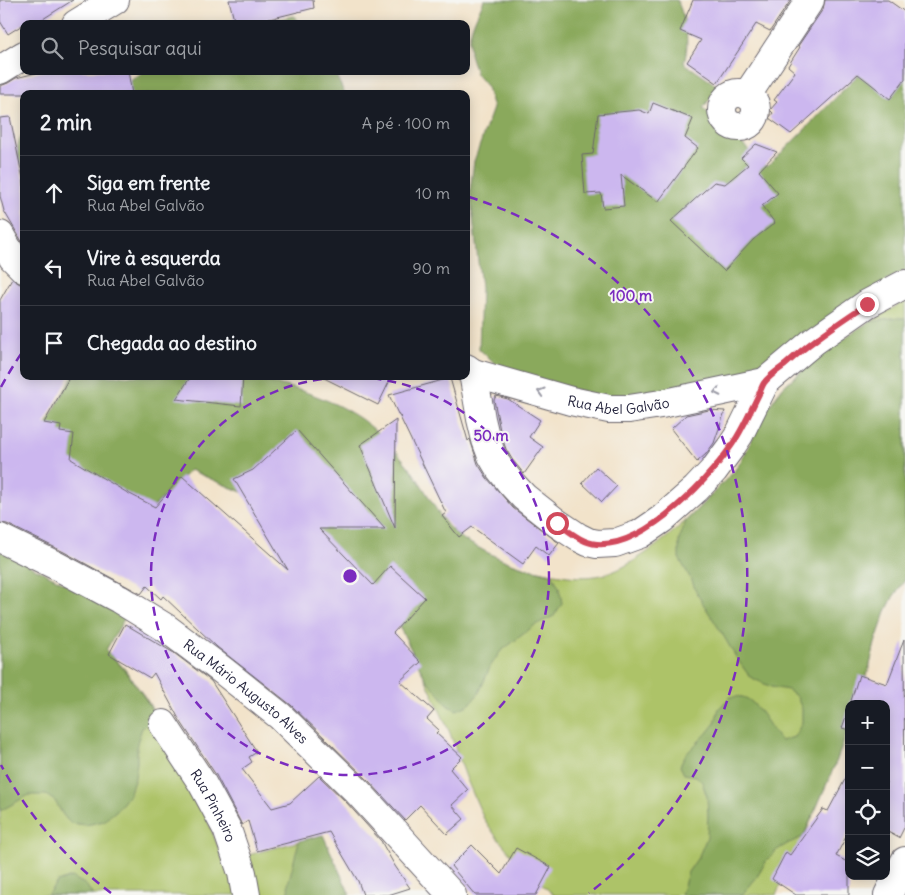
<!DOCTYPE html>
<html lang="pt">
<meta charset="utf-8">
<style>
body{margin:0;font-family:Delius,sans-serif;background:#242831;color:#f1f3f6}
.controls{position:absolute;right:15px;bottom:15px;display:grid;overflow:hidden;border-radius:10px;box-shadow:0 2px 12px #0003}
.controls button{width:45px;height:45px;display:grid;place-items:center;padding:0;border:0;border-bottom:1px solid #363941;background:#171b24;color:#f1f3f6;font:25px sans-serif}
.stop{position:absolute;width:15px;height:15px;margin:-11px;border:4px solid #d1495b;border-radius:50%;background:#fff}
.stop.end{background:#d1495b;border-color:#fff;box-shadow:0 1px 5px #0008}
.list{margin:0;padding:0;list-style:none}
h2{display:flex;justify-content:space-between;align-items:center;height:65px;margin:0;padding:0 20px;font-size:21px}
h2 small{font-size:16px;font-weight:400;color:#9ea1a6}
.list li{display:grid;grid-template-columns:32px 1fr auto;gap:15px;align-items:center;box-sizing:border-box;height:75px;padding:0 20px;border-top:1px solid #363941}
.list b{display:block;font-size:19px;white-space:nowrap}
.list p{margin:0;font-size:16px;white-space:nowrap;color:#9ea1a6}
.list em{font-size:16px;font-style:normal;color:#9ea1a6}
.icon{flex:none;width:28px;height:28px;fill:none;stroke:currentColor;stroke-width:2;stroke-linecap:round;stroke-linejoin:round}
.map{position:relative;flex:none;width:905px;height:895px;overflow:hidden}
.search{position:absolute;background:#171b24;box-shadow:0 2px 12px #0003;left:20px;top:20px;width:450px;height:55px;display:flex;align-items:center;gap:12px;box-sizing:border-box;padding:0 18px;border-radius:10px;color:#9ea1a6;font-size:19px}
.panel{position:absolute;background:#171b24;box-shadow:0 2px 12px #0003;left:20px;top:90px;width:450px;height:290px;border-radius:10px}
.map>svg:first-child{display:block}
</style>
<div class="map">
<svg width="905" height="895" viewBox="0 0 905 895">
<rect width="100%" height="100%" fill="#f6f6f2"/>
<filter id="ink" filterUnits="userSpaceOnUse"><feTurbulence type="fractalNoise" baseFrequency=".02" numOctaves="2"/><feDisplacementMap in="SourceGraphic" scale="10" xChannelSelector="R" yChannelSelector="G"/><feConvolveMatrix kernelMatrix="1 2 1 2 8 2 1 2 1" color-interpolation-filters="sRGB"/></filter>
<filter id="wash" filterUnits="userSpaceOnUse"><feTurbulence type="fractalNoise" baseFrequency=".0096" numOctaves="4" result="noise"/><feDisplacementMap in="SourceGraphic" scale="20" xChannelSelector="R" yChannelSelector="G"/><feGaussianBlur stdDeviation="1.12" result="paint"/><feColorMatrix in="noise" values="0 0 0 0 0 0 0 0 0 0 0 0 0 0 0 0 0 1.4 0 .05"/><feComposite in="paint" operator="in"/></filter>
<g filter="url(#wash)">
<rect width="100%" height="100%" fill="#f2e3ca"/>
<path fill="#adc367" stroke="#687251" d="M905,301v279l-12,17 -7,14 -11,32 -6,26 -12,35h-8l-12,56 -37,86 -24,49h-222l-34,-30 -25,-30 -11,-16 -17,-39 -17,-47 -25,-55 -20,-41 -20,-34 -19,-25 -43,-38 -72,-44 -61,-26 -43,44 -74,-138c34,1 68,1 102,2 24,0 48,-1 72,1 24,2 61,13 83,23 38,17 68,47 90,81 12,19 21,40 39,54 5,4 12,7 18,10 23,13 45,21 72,26 26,5 50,7 74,-6 32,-17 59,-42 84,-67 12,-12 25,-24 34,-38 15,-25 23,-54 43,-76 7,-7 16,-13 23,-20 31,-25 64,-45 98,-65z
M0,551l127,63 -21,36 18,18 23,32 47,86 25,63 5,15 24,-9 75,-20 27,60h-350z"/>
<path fill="#8aa95c" stroke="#56664c" d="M484,0h193c9,20 13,42 7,63l35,24 -16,21 64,59c47,-45 91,-94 138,-140v243l-53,32 -83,60 -13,8 -20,7 -120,24 -108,-30 -10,-5 -19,-17 2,-61 -11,-97 4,-30 19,-53 -6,-21 -11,-13 -6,-20 -1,-16 4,-14z
M294,16l5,8h-44z
M144,71h190l11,23h-232z
M24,132v37c-7,-12 -9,-26 0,-37z
M898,318l7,1v261l-12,17 -7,14 -11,32 -6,26 -12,35h-8v23l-12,33 -16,37 -18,40 -14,6 -12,7 -11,11 -9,16 -15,18h-61l7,-23 11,-16 8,-19 1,-22 -1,-18 -5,-15 -6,-6 -12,-2 -4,-8 6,-12 21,-21 8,-10 4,-15 11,-11c4,0 9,-1 12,0 15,2 28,32 39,44l13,-4 8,-14v-14l-5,-12 -9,-7 -17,-3 -21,-10 -13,-18 -14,-24 -26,-41 -5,-13 -13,-23v-18l7,-19 49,-51 7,-11 26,-51 16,-22 43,-35 23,-17 19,-12z
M73,376c30,0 61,0 91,0 19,0 38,0 57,0 46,2 102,17 140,43 24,17 45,42 61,67 9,13 15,27 25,39 8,10 19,16 30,22 25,14 47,22 75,27l7,13 3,16 -8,13 -19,9 -35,27 -10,15 -11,26 -9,11 -13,6 -9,-4 -7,-10 -16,-18 -20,-41 -20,-34 -19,-25 -43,-38 -72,-44 -61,-26 -43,44 -111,-72z
M0,551l127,63 -21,36c21,21 35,42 51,67l-15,11 -5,15v19l-2,16 -6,17 -11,14 -14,12 -18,4 -16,-2 -7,-8 -8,-14 -9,-6h-17l-29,16z
M323,835l27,60h-61l-1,-11 11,-43z
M72,877l14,8 7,10h-45v-1l9,-12z"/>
<g id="blocks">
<path fill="#ccb7ef" d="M0,0h73l-38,24h-11l-16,10 -8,-13z
M229,0h84l1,8 -65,16h-14z
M693,0h98l-21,31 -14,-7 -39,59 -30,-21 14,-22 -21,-9z
M825,0h63l17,12v67l-15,20 -32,-25 -67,60 -22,-16 4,-5 -3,-3 7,-8 -3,-2 21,-28 -7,-6 12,-19 -2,-1 25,-37z
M44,71h84l4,23h-132v-8l8,-3 8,-5z
M653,103l40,16 -8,19 13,10 -40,54 -37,-27 3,31 -21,2 -2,-15 -16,1 -3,-39 11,-1 5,-40 41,-4 10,4z
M10,117l14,67v61l-20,-34 -4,-15v-78z
M756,144l21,8 -18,19 19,22 -16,13 13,17 -21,16 -30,32 -53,-50 43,-39 11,2 23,-19 -7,-7z
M12,279l8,5h4v92h46l-26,47 17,3 -1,6 14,2 -3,25 55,33 29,15 27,-31 106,94 -54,-91 19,-9 44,-40 88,99h-66l54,56 17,-19 35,32 -32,35 28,29 -21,19 34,30 -7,8 12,11 -3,3 26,24 -12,12 18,21 -16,15 12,14 -17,15 -27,-29 -15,15 -37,-40 -77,-75 -74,-58 -54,-51 -2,3 -14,-13 -6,8 -77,-42 -57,-28 -7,-1v-223z
M191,376h52l-2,30 -65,-7z
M320,376h72l-14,29z
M450,378l18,63 2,-2 8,25 9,14 26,30 46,35 -10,13 -13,-10 -13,18 -51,-37 -13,10 -17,-21 4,-3 -46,-96h1l-2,-1 -10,-21z
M496,396l12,3 32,21 -11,17 14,10 -19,27 -12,-15 -6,-10 -5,-14 -7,-35z
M709,410l16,1 -11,32 -8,11 -9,8 -26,-33 15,-14z
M396,420l-1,108 -35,-83z
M596,467l21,19 -15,16 -20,-19z
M125,624l49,29 37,28 46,71 -8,5 3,5 -10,7 30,39 18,-5 29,-27 27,26 36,40v1l13,23 15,22 -22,7h-25l-5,-14 -29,-49 -72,19 -9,-30 -6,4 -26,-50 -37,-56 -25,-46 -4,5 -41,-24z
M904,640l1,186 -6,12 -13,-7v-127h-36l9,-29 28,9z
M849,708v22l-7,-2z
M849,772v59l-13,25 13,7v32h-53l-24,-16 14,-27 4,3 33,-46 5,2z
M472,845l29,29 15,-26 35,19 -15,28h-61l-24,-29z"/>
</g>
</g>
<g filter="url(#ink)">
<use href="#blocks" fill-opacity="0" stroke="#6b666d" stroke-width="1"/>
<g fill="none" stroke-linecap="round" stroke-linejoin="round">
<g stroke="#6b666d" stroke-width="30">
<g id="minor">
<path d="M76,24l39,-24"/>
<path d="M0,70l24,-15"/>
<circle cx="739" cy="110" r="17"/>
<path d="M747,95l63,-95"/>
<path d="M0,235l13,23 11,11"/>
<path d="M466,368l7,5 8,46 5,21 6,16 7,12 12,15 13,14 33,26 21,14 10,5 9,2 18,-1 25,-9 22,-15 34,-30 18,-19 17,-23 8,-12 26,-53 49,-41 53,-37 38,-20"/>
<path id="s1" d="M473,373l98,28 38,8h20l32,-5 104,-22"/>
<path id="s2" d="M0,538l57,28 62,33 47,29 56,42 58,46 77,75 95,104"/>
<path id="s3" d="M163,724l39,59 25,46 15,44 4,22"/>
<path d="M888,895l17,-34"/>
</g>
</g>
<use href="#minor" stroke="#fff" stroke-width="28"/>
</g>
<defs><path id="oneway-chevron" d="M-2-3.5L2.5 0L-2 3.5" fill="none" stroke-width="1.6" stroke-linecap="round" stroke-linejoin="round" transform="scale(1.25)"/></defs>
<g stroke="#9c9ca7">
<use href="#oneway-chevron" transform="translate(541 392) rotate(-164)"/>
<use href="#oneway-chevron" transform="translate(717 392) rotate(168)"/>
</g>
</g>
<g fill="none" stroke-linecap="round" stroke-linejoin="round" filter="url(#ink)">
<path stroke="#d1495b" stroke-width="6" d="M557,523c12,8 25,20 40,21 49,4 117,-69 140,-107 8,-13 14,-27 21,-41 2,-4 4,-10 6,-13 5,-7 14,-13 21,-18 9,-8 19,-17 29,-24 17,-13 35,-25 53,-37"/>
</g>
<g fill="none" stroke="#7b2cbf" stroke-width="2.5" stroke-dasharray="9 6">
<circle cx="350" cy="576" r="199"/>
<path d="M111 893A397 397 0 0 1 1 765M1 387A397 397 0 0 1 23 351M469 197A397 397 0 0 1 589 893"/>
</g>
<g text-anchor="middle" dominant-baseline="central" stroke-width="4" stroke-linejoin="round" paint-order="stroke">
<g font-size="14" fill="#22223b" stroke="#f6f6f2">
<text stroke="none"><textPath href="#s1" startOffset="150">Rua Abel Galvão</textPath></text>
<text stroke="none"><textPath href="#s2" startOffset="291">Rua Mário Augusto Alves</textPath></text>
<text stroke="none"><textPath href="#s3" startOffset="96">Rua Pinheiro</textPath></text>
</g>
</g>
<circle cx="350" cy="576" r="8" fill="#7b2cbf" stroke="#f6f6f2" stroke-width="2.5"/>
<g font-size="15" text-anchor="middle" font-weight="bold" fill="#7b2cbf" stroke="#f6f6f2" stroke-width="4" stroke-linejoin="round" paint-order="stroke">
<text x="631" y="301">100 m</text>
<text x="491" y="441">50 m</text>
</g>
</svg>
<div class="controls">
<button>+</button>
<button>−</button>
<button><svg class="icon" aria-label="locate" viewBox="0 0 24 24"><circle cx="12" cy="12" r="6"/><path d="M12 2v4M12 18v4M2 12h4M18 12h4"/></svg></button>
<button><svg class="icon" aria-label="layers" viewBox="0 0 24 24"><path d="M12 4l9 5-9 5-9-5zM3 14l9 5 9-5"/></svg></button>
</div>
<div class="stop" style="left:557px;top:523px"></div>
<div class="stop end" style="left:867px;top:304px"></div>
<div class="search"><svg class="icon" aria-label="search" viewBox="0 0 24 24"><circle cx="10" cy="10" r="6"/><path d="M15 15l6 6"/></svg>Pesquisar aqui</div>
<section class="panel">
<h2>2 min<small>A pé · 100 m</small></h2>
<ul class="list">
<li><svg class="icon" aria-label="ahead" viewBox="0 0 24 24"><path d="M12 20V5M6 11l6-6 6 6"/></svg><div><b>Siga em frente</b><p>Rua Abel Galvão</p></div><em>10 m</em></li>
<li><svg class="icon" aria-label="left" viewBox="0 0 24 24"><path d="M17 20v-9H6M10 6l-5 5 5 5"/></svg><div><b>Vire à esquerda</b><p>Rua Abel Galvão</p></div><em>90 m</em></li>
<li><svg class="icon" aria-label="arrive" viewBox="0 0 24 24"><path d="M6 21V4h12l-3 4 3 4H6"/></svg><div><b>Chegada ao destino</b></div></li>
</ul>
</section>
</div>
